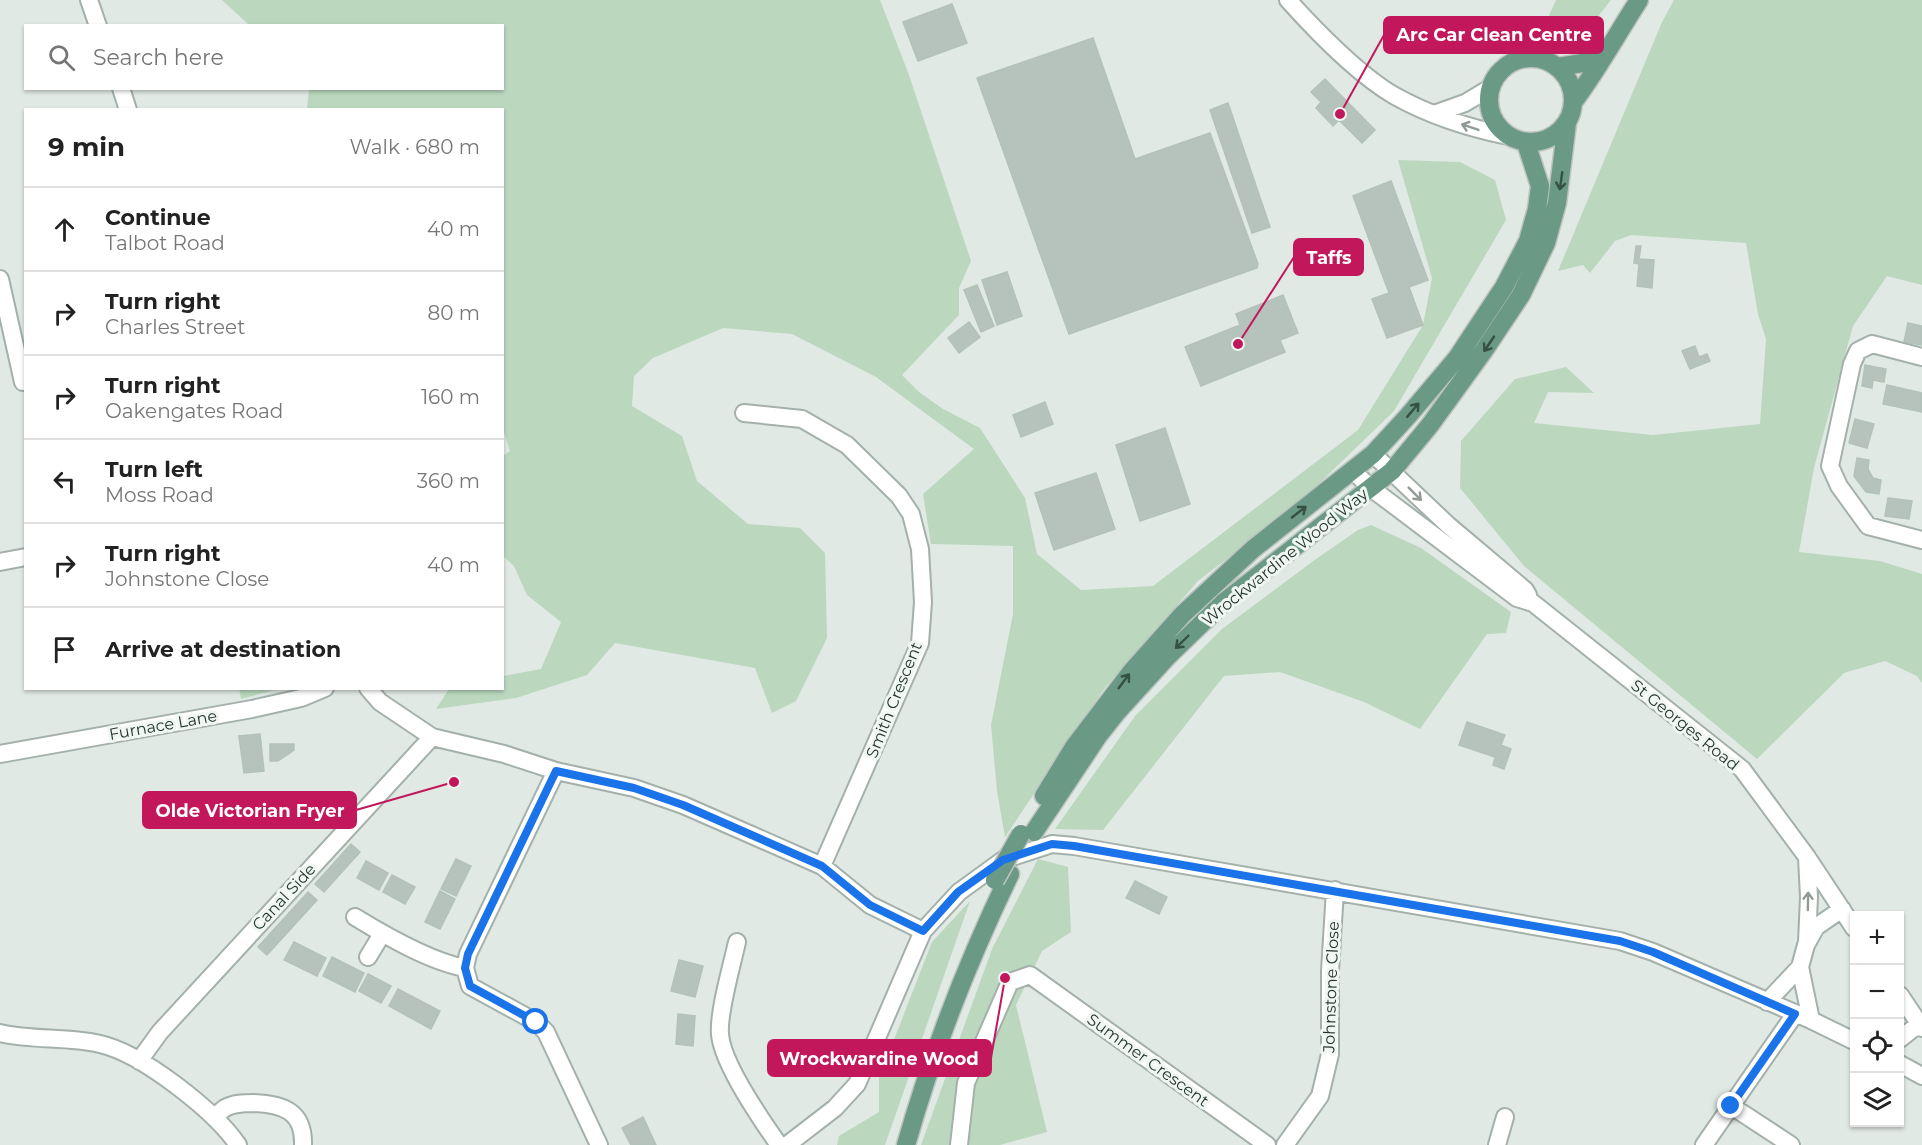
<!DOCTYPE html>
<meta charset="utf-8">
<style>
body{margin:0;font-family:Montserrat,sans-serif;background:#f6f6f6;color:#222}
.controls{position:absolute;right:18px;bottom:18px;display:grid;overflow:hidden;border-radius:0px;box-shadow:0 2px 4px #0004}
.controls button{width:54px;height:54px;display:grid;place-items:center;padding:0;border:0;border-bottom:2px solid #e0e0e0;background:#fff;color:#222;font:30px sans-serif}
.stop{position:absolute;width:18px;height:18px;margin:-14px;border:4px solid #1a73e8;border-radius:50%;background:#fff}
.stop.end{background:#1a73e8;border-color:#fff;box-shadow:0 2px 6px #0008}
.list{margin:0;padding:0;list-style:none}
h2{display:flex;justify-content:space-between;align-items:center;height:78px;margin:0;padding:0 24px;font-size:26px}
h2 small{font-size:20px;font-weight:400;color:#767676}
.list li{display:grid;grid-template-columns:39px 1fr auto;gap:18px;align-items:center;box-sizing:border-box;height:84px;padding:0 24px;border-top:2px solid #e0e0e0}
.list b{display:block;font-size:22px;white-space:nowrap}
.list p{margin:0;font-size:20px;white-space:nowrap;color:#767676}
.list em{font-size:20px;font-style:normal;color:#767676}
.icon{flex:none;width:33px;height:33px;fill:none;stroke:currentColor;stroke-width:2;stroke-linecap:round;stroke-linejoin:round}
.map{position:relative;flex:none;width:1922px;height:1145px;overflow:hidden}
.search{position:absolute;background:#fff;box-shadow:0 2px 4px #0004;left:24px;top:24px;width:480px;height:66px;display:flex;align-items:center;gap:15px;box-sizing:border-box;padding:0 21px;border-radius:0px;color:#767676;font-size:22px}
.panel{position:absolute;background:#fff;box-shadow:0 2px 4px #0004;left:24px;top:108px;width:480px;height:582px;border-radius:0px}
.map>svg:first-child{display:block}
</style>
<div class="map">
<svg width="1922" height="1145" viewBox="0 0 1922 1145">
<rect width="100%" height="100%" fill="#e0e9e4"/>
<path fill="#bbd8bf" d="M222,0h658l29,75 62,186 -12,27v27l-57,60 17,17 24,17 37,19 45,70 12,56 44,36 72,-4 205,-156 65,-105 9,-47 -34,-118 62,2 35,18 11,40 -112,191 -94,91 -102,79 -94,108 -99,148 -8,-46 -6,-66 22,-111v-68l-82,-2 -8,-50 51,-45 -98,-72 -84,-43 -69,-6 -70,30 -19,18 -2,30 50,30 15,45 51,43 52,4 25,25 2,85 -31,63 -24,12 -17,-45 -140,-25 -28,32 -71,23 -80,11 13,-20 53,-1 1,-12 38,-7 20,-47 -34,-27 -13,-29 -11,-10v-100l7,-5 -8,-25v-316l-195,-1 2,-20 193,-1v-62l-253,-1z
M1556,0h55l-26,33 -16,8c-11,-5 -19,-7 -23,-19z
M1674,0h248v285l-35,-9 -34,50 -39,142 -15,84 81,9 42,13v109l-5,-7 -32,-15 -41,12 -87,86 -233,-193 -64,-78 1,-47 54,-62 51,-12 28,26 -46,-1 -14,31 119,12 107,-11 6,-85 -8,-25 -12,-71 -115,-8 -16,6 -25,32 -7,-8 -25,6 104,-249z
M1371,525l50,23 90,64 -5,21 -19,1 -67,95 -56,-27 -84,-30 -56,4 -121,154 -48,-1 80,-113 87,-87 94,-70 42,-29z
M239,688h39v1l-37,10z
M1038,859l30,8 3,65 -29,19 -26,54 31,127 -47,13h-79l71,-196z
M970,901l-85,244h-48l2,-9 40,-24v-34l53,-136z"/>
<path fill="#b6c3bc" stroke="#b3c2b9" stroke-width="1.5" d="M952,4l15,39 -49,18 -15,-39z
M1093,38l42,121 75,-26 48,131 -1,4 -188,66 -92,-256z
M1325,79l50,51 -13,13 -23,-23 -6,6 -17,-18 5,-6 -10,-10z
M1228,103l42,124 -18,6 -42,-123z
M1391,181l37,99 -19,7 14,38 -36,13 -15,-39 17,-6 -36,-97z
M1636,246h5l-2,13 15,1 -2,28 -15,-2 2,-22 -5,-1z
M1007,272l15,44 -25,9 -15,-45z
M977,285l17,41 -13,6 -17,-42z
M1283,295l15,38 -18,7 5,12 -84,34 -16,-39 55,-22 -4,-11z
M969,322l11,15 -21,16 -11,-15z
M1908,323l14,3v19l-18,-3z
M1695,346l4,11 8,-3 3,7 -20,8 -8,-18z
M1865,365l21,4 -2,13 -11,-2 -1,8 -10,-2z
M1887,385l35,8v19l-39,-8z
M1045,402l8,22 -32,13 -8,-22z
M1855,419l19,5 -7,24 -18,-5z
M1165,428l25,76 -50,17 -24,-76z
M1857,458l12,2 -1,9 5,9 8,2 -2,14 -13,-2 -12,-16z
M1096,473l19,56 -61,21 -19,-57z
M1888,498l24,3 -3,18 -24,-3z
M1467,722l38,13 -4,10 10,4 -7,20 -11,-4 2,-8 -36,-12z
M260,734l4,37 -20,2 -5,-37z
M270,744h24v6l-16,11h-8z
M351,844l9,8 -36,40 -9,-8z
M456,859l15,7 -15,30 -15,-7z
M366,861l22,12 -9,17 -22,-12z
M392,875l23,12 -10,17 -22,-12z
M1135,881l32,16 -8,17 -33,-16z
M440,891l15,8 -15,30 -15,-7z
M308,892l9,8 -50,55 -9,-8z
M294,942l32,16 -9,18 -33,-16z
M332,957l32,16 -9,19 -32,-16z
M679,960l24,6 -8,31 -24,-6z
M368,974l23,12 -10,17 -22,-12z
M398,989l42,22 -9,18 -42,-23z
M678,1014l17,2 -2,30 -17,-2z
M643,1117l13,28h-25l-9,-17z"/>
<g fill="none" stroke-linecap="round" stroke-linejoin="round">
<g stroke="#a4b0aa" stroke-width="20">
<path id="minor" d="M89,0l9,26
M1288,0c27,30 72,76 107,96 34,19 74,32 113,40
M121,88l7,22
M1434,114l31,-11 25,-15
M0,279l23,103h3
M1922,357l-50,-13 -14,7 -6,13 -22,102 9,20 29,40 54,14
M744,413l58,6 45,26 52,51 12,18 9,35 3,53 -3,41 -98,223
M1373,454l75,71 77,65 3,5
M1353,471l18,17 146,110 16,5 209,166 65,88 47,71
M0,562l26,-5
M368,688l12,14 52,35 72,17 52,17 78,17 49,17 64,28 75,33 48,39 53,26
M0,754l252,-45 49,-11 24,-10
M355,917c31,19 74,44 110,51l5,18 66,36 10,10 53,113
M737,942c-5,23 -19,71 -17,92 2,29 42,87 59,111
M1807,942l2,-45 -2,-40
M368,957l14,-23
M1800,967l11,53
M465,968l3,-14 88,-183
M1900,995l22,33
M1767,1002l33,-35 6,-22 10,-18 26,-18
M0,1033c33,8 67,3 100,11 41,9 114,66 138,101
M1900,1039l19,-15
M139,1061l21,-29 272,-295
M1900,1064l22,12
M1730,1105l61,40
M214,1117c4,-3 8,-7 11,-9 9,-5 19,-5 28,-5 30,1 51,8 50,42
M787,1145l48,-37 22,-24 66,-153 36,-39 44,-32 49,-16 22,2 546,95 33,11 158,68 43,21
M959,1145l7,-62 44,-101 20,-7 237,170
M1285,1145l35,-49 10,-42v-83l5,-81
M1497,1145l8,-28
M1704,1145l91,-131"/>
</g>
<g stroke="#bdc3c0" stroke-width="21">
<path id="major" d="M1489 100a42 42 0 1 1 84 0a42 42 0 1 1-84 0Z
M1558,67l24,-4 25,-16
M1574,101c24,-32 43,-67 65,-101
M1044,796l30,-49 58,-76 50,-56 71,-66 120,-95 35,-38 49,-58 47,-71 24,-46 9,-32 3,-23 -14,-43
M1034,832l64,-96 19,-24 51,-56 56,-54 168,-131 38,-46 55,-76 36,-54 25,-52 11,-40 10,-80
M906,1145c27,-95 61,-182 104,-271"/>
</g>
<use href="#minor" stroke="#fff" stroke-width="16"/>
<use href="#major" stroke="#6a9986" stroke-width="18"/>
<g stroke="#bdc3c0" stroke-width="21" stroke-linecap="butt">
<path id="major-bridge" d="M995,880l26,-46"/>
</g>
<use href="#major-bridge" stroke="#6a9986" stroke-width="18"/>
</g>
<defs><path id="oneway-shaft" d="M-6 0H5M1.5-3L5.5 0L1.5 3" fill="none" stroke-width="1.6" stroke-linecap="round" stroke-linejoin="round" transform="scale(1.5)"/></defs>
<g stroke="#919b96">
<use href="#oneway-shaft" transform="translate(1470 127) rotate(-161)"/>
<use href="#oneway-shaft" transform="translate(1415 494) rotate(45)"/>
<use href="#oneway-shaft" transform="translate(1808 901) rotate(-89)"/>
</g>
<g stroke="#355044">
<use href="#oneway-shaft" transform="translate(1561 181) rotate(98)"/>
<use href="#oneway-shaft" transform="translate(1489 344) rotate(124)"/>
<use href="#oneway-shaft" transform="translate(1413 410) rotate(-50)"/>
<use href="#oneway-shaft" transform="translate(1299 512) rotate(-38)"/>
<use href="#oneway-shaft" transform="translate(1182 642) rotate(136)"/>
<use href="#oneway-shaft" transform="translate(1124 681) rotate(-53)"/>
</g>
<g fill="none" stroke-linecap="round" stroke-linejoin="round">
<path stroke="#1a73e8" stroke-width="8" d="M536,1022l-66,-36 -5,-18 3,-14 88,-183 78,17 49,17 64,28 75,33 48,39 53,26 35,-39 45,-32 49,-16 22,2 546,95 33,11 142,62 -64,92"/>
</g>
<g text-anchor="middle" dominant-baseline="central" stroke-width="6" stroke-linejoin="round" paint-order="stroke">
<g font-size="16" fill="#23372e" stroke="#f0f6f2">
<text transform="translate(1285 557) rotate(-39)">Wrockwardine Wood Way</text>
<text transform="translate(894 700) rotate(-68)">Smith Crescent</text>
<text transform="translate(163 725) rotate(-10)">Furnace Lane</text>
<text transform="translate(1685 725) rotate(39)">St Georges Road</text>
<text transform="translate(284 897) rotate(-47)">Canal Side</text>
<text transform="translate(1331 987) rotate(-88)">Johnstone Close</text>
<text transform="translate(1148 1060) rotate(36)">Summer Crescent</text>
</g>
</g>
<path fill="none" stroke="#c2185b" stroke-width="2" d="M1340 114L1384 35M1238 344L1294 257M454 782L356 810M1005 978L991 1058"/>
<g fill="#c2185b" stroke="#f0f6f2" stroke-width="2">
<circle cx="1340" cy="114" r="6"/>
<circle cx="1238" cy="344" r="6"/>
<circle cx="454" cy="782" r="6"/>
<circle cx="1005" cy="978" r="6"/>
</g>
<g fill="#c2185b" stroke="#c2185b" stroke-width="2">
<rect x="1384" y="17" width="219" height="36" rx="6"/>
<rect x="1294" y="239" width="69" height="36" rx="6"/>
<rect x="143" y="792" width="213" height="36" rx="6"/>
<rect x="768" y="1040" width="223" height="36" rx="6"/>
</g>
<g font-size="18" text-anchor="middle" font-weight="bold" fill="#fff">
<text x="1494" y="41">Arc Car Clean Centre</text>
<text x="1329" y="264">Taffs</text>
<text x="250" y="817">Olde Victorian Fryer</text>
<text x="879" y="1065">Wrockwardine Wood</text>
</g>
</svg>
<div class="controls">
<button>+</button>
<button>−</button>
<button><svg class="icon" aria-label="locate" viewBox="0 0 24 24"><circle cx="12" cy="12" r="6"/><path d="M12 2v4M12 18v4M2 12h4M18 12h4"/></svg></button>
<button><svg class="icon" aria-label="layers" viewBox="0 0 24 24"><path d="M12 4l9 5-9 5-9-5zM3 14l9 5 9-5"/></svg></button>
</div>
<div class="stop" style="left:536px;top:1022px"></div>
<div class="stop end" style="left:1731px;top:1106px"></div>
<div class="search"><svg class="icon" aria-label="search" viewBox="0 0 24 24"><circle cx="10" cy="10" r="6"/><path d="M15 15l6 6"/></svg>Search here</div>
<section class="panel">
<h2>9 min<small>Walk · 680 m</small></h2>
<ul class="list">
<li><svg class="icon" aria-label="ahead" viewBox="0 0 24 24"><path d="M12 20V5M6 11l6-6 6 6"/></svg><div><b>Continue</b><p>Talbot Road</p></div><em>40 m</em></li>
<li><svg class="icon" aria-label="right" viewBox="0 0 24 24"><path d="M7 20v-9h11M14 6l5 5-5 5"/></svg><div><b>Turn right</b><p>Charles Street</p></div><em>80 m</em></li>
<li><svg class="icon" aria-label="right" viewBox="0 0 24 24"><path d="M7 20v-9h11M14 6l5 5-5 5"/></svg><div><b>Turn right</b><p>Oakengates Road</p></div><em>160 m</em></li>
<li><svg class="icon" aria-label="left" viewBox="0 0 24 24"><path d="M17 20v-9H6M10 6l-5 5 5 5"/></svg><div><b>Turn left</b><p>Moss Road</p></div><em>360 m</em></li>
<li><svg class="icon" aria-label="right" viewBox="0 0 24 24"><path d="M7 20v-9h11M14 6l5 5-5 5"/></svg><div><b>Turn right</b><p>Johnstone Close</p></div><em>40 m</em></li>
<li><svg class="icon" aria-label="arrive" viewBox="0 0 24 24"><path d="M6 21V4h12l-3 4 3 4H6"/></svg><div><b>Arrive at destination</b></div></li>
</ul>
</section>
</div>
